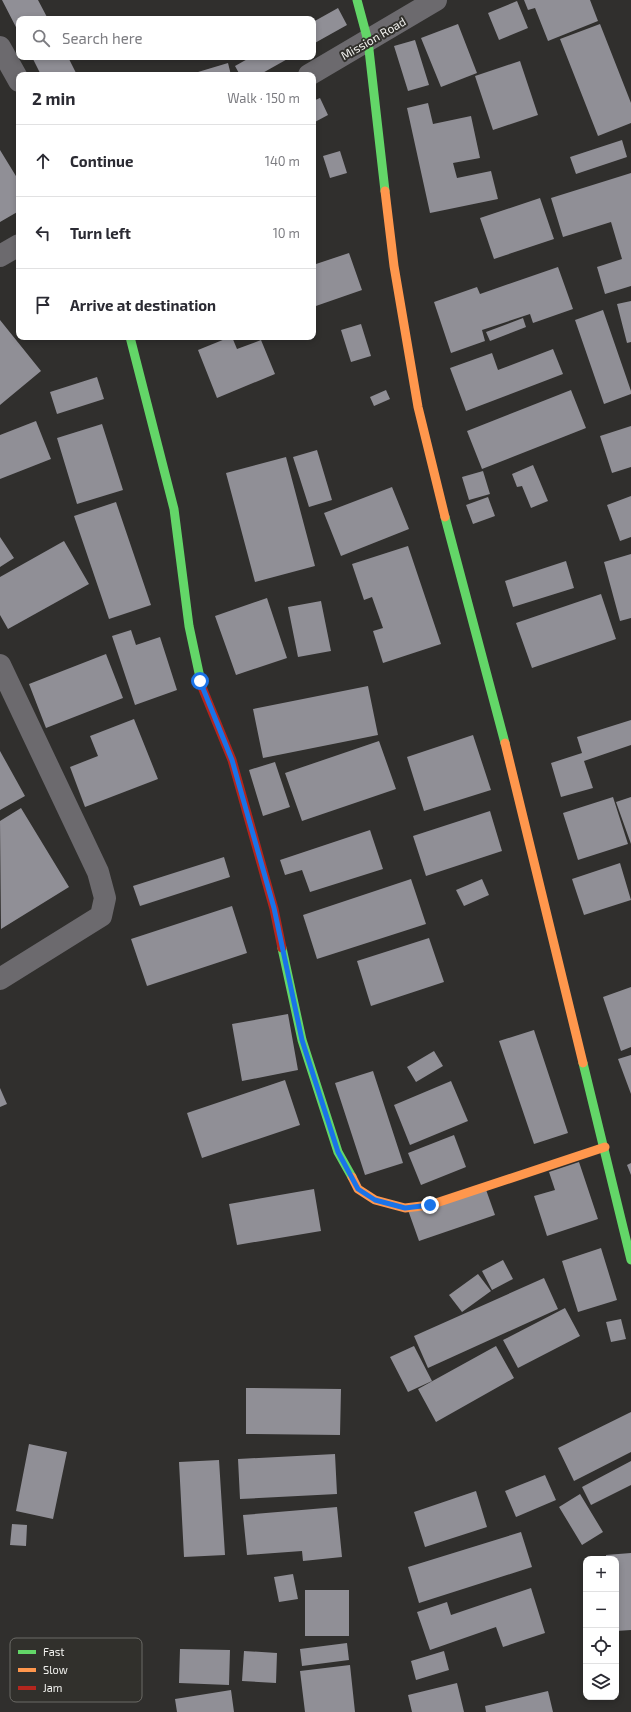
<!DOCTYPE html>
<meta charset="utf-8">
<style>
body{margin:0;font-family:"Exo 2",sans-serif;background:#f7f7f7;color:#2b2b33}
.controls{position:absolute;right:12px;bottom:12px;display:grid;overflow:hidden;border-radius:8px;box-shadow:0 2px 6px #0003}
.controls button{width:36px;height:36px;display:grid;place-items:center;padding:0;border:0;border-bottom:1px solid #e1e1e2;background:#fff;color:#2b2b33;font:20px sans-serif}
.stop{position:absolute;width:12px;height:12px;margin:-9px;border:3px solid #1a73e8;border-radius:50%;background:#fff}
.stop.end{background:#1a73e8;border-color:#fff;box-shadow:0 1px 4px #0008}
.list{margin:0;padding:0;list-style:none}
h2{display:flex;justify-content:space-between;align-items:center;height:52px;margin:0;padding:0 16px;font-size:17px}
h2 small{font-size:13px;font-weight:400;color:#7c7c81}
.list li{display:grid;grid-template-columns:26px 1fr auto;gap:12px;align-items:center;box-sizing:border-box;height:72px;padding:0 16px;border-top:1px solid #e1e1e2}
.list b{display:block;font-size:15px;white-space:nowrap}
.list em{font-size:13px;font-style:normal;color:#7c7c81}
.icon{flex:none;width:22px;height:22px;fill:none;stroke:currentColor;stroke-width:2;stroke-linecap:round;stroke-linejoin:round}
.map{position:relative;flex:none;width:631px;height:1712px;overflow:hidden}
.search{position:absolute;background:#fff;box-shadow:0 2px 6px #0003;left:16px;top:16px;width:300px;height:44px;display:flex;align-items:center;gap:10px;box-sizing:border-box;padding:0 14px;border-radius:8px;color:#7c7c81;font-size:15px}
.panel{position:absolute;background:#fff;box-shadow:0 2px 6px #0003;left:16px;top:72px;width:300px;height:268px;border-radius:8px}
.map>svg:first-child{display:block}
</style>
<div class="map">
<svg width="631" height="1712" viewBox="0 0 631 1712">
<rect width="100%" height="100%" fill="#302f2d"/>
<path fill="#908f96" d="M2,0h36l10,19h-29v14z
M524,0h66l8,21 -50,20 -13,-33 -7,2z
M517,1l11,27 -29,12 -11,-27z
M338,8l9,17 -34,19v-22z
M458,24l19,49 -36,14 -20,-49z
M600,24l31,79v20l-33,13 -38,-97z
M415,40l14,45 -21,6 -14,-45z
M32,57h36l9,18h-36z
M251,57h40l-32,18h-19l-5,-9z
M520,61l18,54 -45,15 -18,-54z
M228,63l3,12h-43z
M320,98l8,17 -15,8v-22z
M428,103l5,21 38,-8 9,42 -27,5 4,15 34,-7 7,28 -68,14 -23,-105z
M622,140l5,17 -51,17 -6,-17z
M0,150l19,31v30l-19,11z
M340,151l7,22 -17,5 -7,-22z
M631,173v113l-26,8 -8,-27 25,-8 -11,-37 -48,15 -12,-39z
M540,198l14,41 -60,20 -14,-41z
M349,253l13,37 -49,17v-42z
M558,267l15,42 -40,14 -3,-9 -48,16 3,11 -34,12 -17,-51 43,-15 3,7z
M631,301v41l-4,1 -10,-39z
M603,310l28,81v3l-27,10 -29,-84z
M523,318l3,9 -36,14 -4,-9z
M0,320l41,51 -41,34z
M361,324l10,32 -20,6 -10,-32z
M230,337h2l5,12 24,-9 14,34 -58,24 -19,-48z
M553,349l10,25 -97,37 -16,-43 42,-15 6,17z
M97,377l7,22 -47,15 -7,-22z
M386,390l4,9 -16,7 -4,-9z
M571,390l15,38 -104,41 -15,-38z
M36,421l15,38 -51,20v-44z
M102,424l21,66 -46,14 -20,-66z
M631,426v41l-19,6 -12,-37z
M317,450l15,50 -23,7 -16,-50z
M286,457l29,109 -60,16 -29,-109z
M533,465l15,36 -17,7 -9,-22 -5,1 -5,-13z
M483,471l7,23 -21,6 -7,-23z
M392,487l17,42 -68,27 -17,-43z
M631,496v41l-11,4 -13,-36z
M488,497l7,19 -22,8 -7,-19z
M116,502l35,103 -42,14 -35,-103z
M0,537l14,21 -14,9z
M64,541l25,43 -81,45 -8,-14v-38z
M408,546l33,98 -58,19 -10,-32 10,-3 -11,-31 -8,3 -12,-36z
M631,554v64l-11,3 -16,-59z
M566,561l8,27 -61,19 -8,-26z
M601,594l15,45 -84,29 -16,-45z
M267,598l20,60 -51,17 -21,-59z
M321,601l10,50 -33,6 -10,-50z
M131,630l5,15 24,-8 17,53 -42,15 -23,-69z
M106,654l17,44 -77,30 -17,-44z
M368,686l10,49 -115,23 -10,-49z
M134,719l24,60 -73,28 -15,-40 28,-11 -8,-20z
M631,720v25l-47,16 9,27 -32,9 -10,-34 31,-10 -5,-16z
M473,735l18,55 -67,21 -17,-54z
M379,741l17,48 -94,32 -17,-48z
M0,751l25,45 -25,14z
M275,762l15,45 -27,9 -14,-46z
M613,797l15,47 -50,16 -15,-47z
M631,797v47l-15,-42z
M21,808l48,79 -68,42 -1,-108z
M490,811l12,40 -76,25 -13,-40z
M370,830l13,39 -73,23 -8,-22 -17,5 -5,-15z
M224,857l6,20 -90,29 -7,-20z
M620,863l11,37 -47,15 -12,-36z
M411,879l15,45 -109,35 -14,-44z
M482,879l7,16 -25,11 -8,-16z
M232,906l15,47 -100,33 -16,-47z
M429,938l15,44 -73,24 -14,-45z
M631,987v60l-10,4 -18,-54z
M288,1014l10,56 -56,11 -10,-57z
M534,1030l34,103 -34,11 -35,-103z
M434,1051l9,15 -27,16 -9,-15z
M631,1055v39l-13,-35z
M373,1071l30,92 -38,12 -30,-92z
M285,1080l15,45 -98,33 -15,-45z
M451,1081l17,40 -58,24 -16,-40z
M0,1088l7,16 -7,3z
M454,1135l12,32 -45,18 -13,-32z
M579,1162l19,57 -51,17 -13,-40 21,-6 -6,-18z
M631,1163v12l-4,-10z
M484,1184l11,31 -76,26 -11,-31z
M314,1189l7,42 -84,14 -8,-41z
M601,1248l16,52 -39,12 -16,-51z
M503,1260l10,19 -21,11 -10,-19z
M478,1274l13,17 -29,21 -13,-17z
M544,1278l14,31 -130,59 -14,-32z
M565,1308l15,28 -62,32 -15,-28z
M621,1319l5,20 -15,3 -5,-20z
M414,1346l18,35 -24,11 -18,-35z
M496,1346l18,32 -78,44 -18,-33z
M246,1388l95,1 -1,46 -94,-1z
M631,1412v40l-57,29 -16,-33z
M29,1444l38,8 -14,67 -37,-8z
M335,1454l2,40 -97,5 -2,-40z
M219,1460l6,95 -41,2 -5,-95z
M631,1461v24l-40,20 -9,-18z
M545,1475l11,25 -40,17 -11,-26z
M476,1491l11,36 -62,20 -11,-35z
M580,1494l23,38 -21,13 -23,-38z
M337,1507l5,50 -39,4 -1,-10 -55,4 -4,-40z
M12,1524l15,1 -1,21 -16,-1z
M521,1532l11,35 -113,36 -11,-36z
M631,1553v77l-15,1v-72h-10v-4z
M293,1574l5,25 -19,3 -5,-25z
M531,1588l14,45 -42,14 -7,-20 -66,23 -13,-38 30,-10 4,13z
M305,1590h44v46h-44z
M347,1643l2,17 -47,6 -2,-17z
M180,1649l50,1 -1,35 -50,-2z
M244,1651l33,2 -1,30 -34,-2z
M444,1651l5,19 -33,10 -5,-19z
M350,1665l5,47h-50l-5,-41z
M457,1683l7,29h-52l-4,-17z
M231,1690l3,22h-57l-2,-13z
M548,1691l5,21h-67l-1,-6z"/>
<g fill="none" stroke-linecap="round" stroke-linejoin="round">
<path stroke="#6c6a6e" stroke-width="22" d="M0,47l19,34
M309,75l127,-75
M0,256l19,-11
M0,665l98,207 7,26 -4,18 -101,63"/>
<path stroke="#63d668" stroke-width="9" d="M357,0l11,41 17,150
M130,337l44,172 15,117 13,61
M445,517l60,226
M282,948l20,92 36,112 14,25
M583,1063l48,197"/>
<path stroke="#ff974d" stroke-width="9" d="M385,191l9,75 24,141 27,110
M505,743l78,320
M352,1177l6,12 17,11 30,8 25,-3 175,-58"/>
<path stroke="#b3261e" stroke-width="9" d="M202,687l30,73 42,149 8,39"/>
</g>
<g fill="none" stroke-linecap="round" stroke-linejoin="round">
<path stroke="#1a73e8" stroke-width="5" d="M200,681l32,79 42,148 28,132 36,112 20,37 17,11 30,8 25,-3"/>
</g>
<g text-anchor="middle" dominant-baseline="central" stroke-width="4" stroke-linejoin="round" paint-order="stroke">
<g font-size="12" fill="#f2f2ef" stroke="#31302c">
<text transform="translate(373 38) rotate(-30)">Mission Road</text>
</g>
</g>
<rect x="10" y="1638" width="132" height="64" rx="6" fill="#31302c" stroke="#6b6a66" stroke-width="1"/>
<rect x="18" y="1650" width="18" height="4" fill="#63d668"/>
<rect x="18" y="1668" width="18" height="4" fill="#ff974d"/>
<rect x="18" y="1686" width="18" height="4" fill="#b3261e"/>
<g font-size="11" fill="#f2f2ef">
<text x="43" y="1656">Fast</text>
<text x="43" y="1674">Slow</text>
<text x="43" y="1692">Jam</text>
</g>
</svg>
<div class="controls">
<button>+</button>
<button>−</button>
<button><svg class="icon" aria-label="locate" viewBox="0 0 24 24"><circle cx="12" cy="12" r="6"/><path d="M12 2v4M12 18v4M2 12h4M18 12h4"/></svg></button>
<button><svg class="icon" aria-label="layers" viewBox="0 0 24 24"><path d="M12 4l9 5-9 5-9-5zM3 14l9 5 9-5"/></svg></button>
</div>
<div class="stop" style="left:200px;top:681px"></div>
<div class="stop end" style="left:430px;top:1205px"></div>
<div class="search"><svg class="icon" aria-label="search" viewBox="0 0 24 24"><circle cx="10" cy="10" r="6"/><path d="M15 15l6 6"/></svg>Search here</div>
<section class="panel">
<h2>2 min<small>Walk · 150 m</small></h2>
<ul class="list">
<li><svg class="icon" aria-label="ahead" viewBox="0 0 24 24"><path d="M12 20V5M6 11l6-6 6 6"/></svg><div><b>Continue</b></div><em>140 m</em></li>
<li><svg class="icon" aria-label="left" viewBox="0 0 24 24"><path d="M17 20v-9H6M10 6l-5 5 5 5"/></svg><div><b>Turn left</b></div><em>10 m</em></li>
<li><svg class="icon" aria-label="arrive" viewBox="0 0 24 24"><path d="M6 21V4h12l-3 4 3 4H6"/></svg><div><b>Arrive at destination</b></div></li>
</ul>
</section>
</div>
